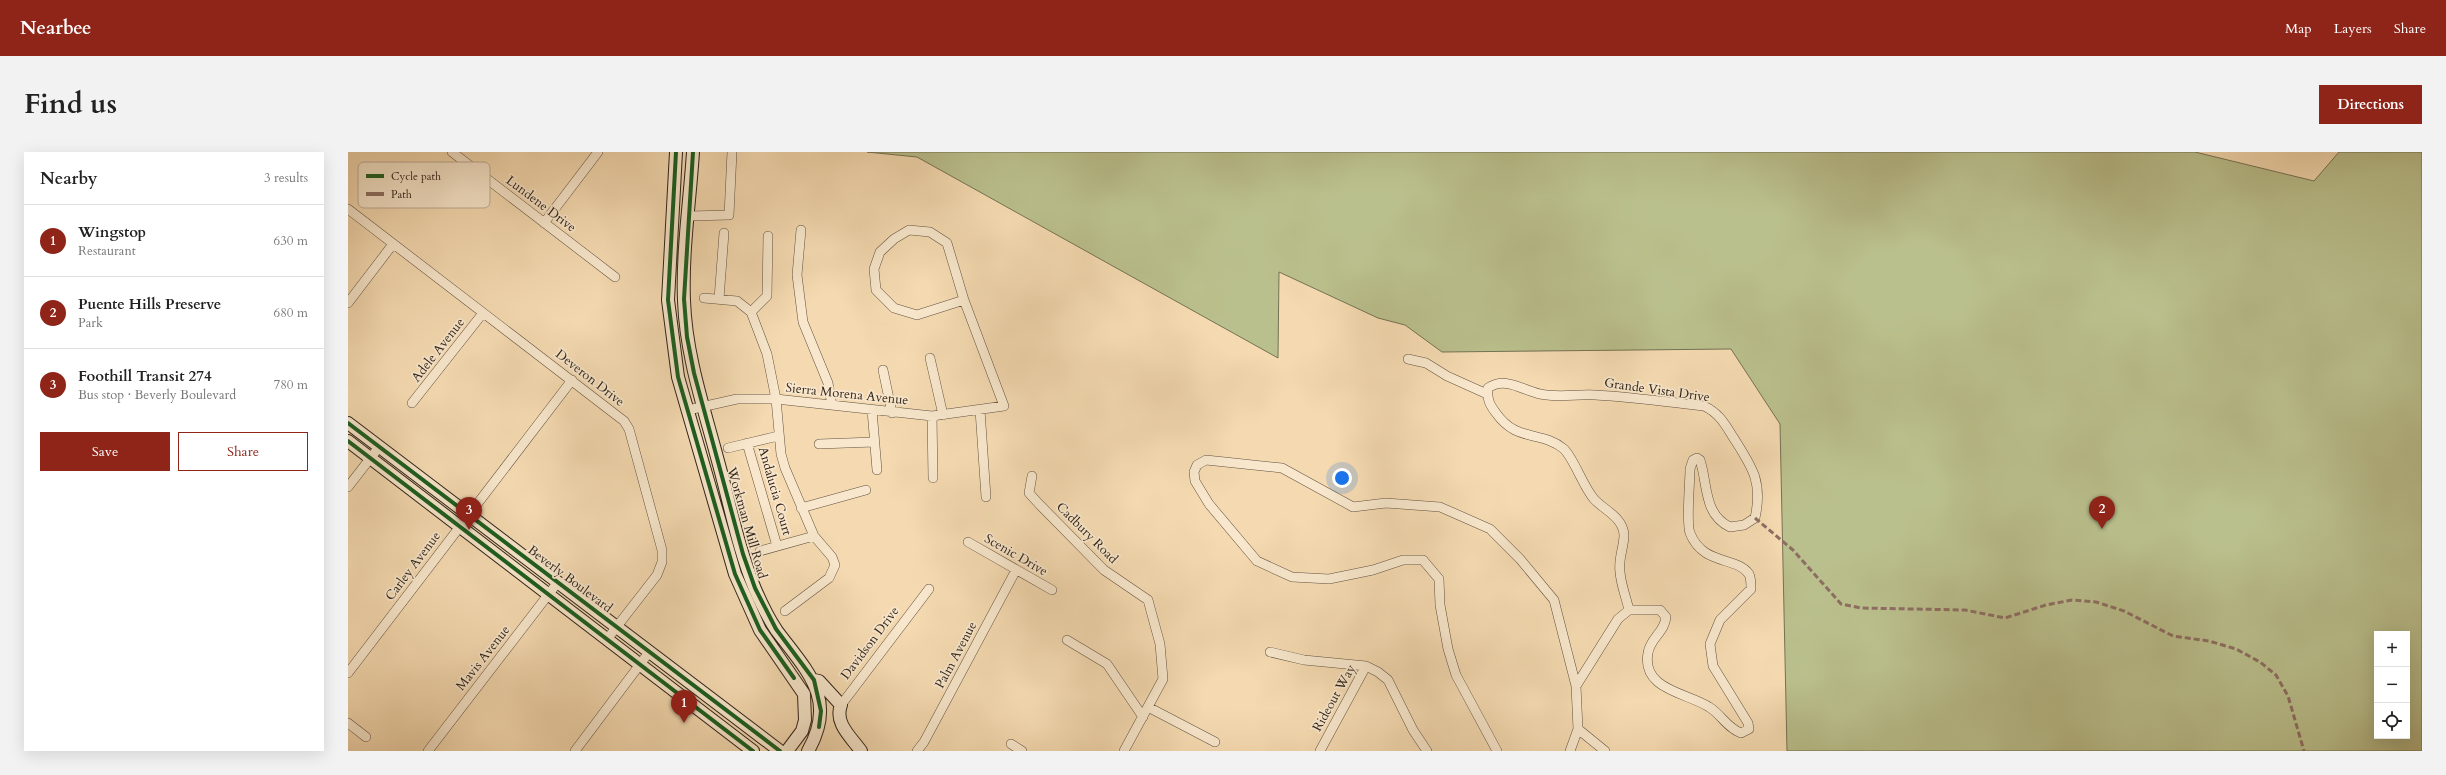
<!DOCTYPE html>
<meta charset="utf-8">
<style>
body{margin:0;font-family:Cardo,serif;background:#f2f2f2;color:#222}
.controls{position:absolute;right:12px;bottom:12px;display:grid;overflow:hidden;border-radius:0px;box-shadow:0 4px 16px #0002}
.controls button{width:36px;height:36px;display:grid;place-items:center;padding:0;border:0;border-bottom:1px solid #e0e0e0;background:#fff;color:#222;font:20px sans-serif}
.you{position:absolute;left:994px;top:326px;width:14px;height:14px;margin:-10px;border:3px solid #fff;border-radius:50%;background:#1a73e8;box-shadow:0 0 0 6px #1a73e833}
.badge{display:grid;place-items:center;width:26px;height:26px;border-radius:50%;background:#8f2418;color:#fff;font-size:13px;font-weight:700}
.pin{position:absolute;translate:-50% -33px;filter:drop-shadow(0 1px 2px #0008)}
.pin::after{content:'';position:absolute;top:21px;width:14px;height:12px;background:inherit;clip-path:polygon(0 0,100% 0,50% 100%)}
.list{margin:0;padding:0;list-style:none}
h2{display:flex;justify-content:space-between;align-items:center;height:52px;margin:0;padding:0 16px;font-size:17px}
h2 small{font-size:13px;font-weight:400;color:#767676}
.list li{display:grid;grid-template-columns:26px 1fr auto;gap:12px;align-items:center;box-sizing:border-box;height:72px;padding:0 16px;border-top:1px solid #e0e0e0}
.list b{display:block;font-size:15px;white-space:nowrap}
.list p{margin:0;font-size:13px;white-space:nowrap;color:#767676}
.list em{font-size:13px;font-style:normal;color:#767676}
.actions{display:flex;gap:8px;padding:12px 16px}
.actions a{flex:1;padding:9px 0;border:1px solid #8f2418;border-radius:0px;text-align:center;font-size:14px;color:#8f2418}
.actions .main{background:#8f2418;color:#fff}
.icon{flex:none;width:22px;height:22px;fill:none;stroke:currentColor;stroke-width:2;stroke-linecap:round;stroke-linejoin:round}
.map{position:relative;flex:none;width:2074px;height:599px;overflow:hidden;border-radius:0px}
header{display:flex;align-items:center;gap:24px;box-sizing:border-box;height:56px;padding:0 20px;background:#8f2418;color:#fff}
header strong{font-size:19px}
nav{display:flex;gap:22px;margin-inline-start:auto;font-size:14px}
.intro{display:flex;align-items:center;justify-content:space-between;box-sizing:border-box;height:96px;padding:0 24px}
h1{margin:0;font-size:28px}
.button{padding:10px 18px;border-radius:0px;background:#8f2418;color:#fff;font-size:14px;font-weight:700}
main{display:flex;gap:24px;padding:0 24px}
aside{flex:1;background:#fff;border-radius:0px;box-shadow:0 4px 16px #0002}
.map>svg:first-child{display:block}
</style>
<header>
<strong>Nearbee</strong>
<nav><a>Map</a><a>Layers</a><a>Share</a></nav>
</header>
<div class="intro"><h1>Find us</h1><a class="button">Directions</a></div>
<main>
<aside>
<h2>Nearby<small>3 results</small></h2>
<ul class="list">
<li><span class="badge">1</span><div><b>Wingstop</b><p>Restaurant</p></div><em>630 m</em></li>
<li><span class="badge">2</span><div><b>Puente Hills Preserve</b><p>Park</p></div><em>680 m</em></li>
<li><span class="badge">3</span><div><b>Foothill Transit 274</b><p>Bus stop · Beverly Boulevard</p></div><em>780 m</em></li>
</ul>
<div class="actions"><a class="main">Save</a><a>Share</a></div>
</aside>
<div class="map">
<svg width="2074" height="599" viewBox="0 0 2074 599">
<rect width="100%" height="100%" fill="#f5dab1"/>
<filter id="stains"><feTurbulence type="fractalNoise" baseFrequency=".005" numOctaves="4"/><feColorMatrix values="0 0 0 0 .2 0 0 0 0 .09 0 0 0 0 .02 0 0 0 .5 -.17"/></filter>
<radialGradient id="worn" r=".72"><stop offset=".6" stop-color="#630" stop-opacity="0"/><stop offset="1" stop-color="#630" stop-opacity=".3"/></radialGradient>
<path fill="#bac08d" stroke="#757254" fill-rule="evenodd" d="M519,0h1328l119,29 25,-29h83v599h-635l-7,-327 -49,-75 -289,3 -37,-27 -27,-7 -99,-46 -1,86 -361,-201zM2029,482h30v102h-30z"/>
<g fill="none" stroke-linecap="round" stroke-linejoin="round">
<g stroke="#615140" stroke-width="10">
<path id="street" d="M104,0l163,125
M0,57l276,212 5,8 33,121v12l-5,13 -49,63
M341,64l40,-1 3,-63
M196,71l54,-71
M453,78l-4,45 6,47 25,61 4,22
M356,146l33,3 14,11
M371,147l5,-66
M0,151l45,-59
M403,160l16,42 9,45 5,55 4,14 29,68 18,21 3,8 -6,13 -44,33
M403,160l16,-16 1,-60
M582,206l13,57
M1060,207l18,4 21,13 40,18
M535,218l9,43
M64,251l71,-90
M340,258l49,-11h39l156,17 72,-10 -40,-106 -17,-57 -17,-11 -21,-2 -15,9 -14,13 -6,17 2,21 18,18 23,7 47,-15
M524,258l5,60
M632,258l6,87
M584,264l1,62
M399,291l30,103
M471,292l55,-2
M380,296l50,-12
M684,324l-3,17 10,11 65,66 44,30 12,44 3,35 -39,72
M0,335l31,-40
M453,356l65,-18
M620,390l84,48
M412,399l54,-15
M719,488l40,24 36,53
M922,500l34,8 62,6 12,6 10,8 25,50 14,21
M0,521l224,-293
M1228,534l42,-67 11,-9h31l6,7c-1,15 -16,21 -18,36 -7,37 40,40 61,54 12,7 18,21 32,26l8,-4 -1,-6 -35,-57 -3,-22 10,-24 31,-31c0,-5 0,-11 -2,-15 -13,-18 -46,-8 -59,-41 -4,-10 0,-50 0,-64l3,-9 4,-2 3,2c8,24 3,54 30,67l14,-2 11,-7c8,-37 -3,-51 -22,-81 -8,-13 -14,-24 -29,-31 -36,-4 -73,-9 -109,-11 -19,-1 -36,3 -55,-1 -18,-4 -35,-18 -52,-6 -1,11 1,16 8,25 21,30 45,17 68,36 10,10 19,37 30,50 10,11 29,18 30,36 0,12 -6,24 -4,37 1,13 6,25 9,38
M493,553l88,-116
M800,555l67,35
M0,571l18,14
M663,592l11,7
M80,599l130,-169
M227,599l75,-100
M569,599l7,-9 92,-172
M972,599l46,-85
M1149,599l-41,-76 -8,-26 -8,-44 -1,-26 -16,-19h-20l-30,10 -44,9 -37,-2 -35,-16 -48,-57 -14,-23 -1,-9 3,-7 9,-5 76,8 71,39 33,-4 54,4 50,22 30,30 34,41 22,86 2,43 27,22
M1222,599l8,-22"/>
</g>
<g stroke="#30231a" stroke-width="14">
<path id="secondary" d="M328,0l-8,148 10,77 57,197 25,56 44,64 1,26 -3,11 -15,20
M345,0c-3,48 -11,100 -9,149 2,55 20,107 34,160 12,43 20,87 37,128 6,14 13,29 22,42 30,40 61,68 31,120
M0,271l432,328
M0,289l405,310
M466,528l5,1 22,24c-7,18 10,32 20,46"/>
</g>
<use href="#street" stroke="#f8e7cc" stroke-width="9"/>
<use href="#secondary" stroke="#f8e7cc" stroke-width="12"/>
<path stroke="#8d6e63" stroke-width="3" stroke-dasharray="6 3" stroke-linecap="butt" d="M1407,366l38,32 48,54 20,4 104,2 40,8 41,-13 26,-5 24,2 28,9 49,25 36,5 27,8 24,13 16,13 12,21 16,55"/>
<g stroke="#f8e7cc" stroke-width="6">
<path id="cycleway" d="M328,0l-8,148 10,77 57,197 25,56 34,48
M345,0l-9,147 3,38 7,36 49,181 12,34 21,41 38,51 7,31 -2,16
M0,271l432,328
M0,289l405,310"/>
</g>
<use href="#cycleway" stroke="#1b5e20" stroke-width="4"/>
</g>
<g text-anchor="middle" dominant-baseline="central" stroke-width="3.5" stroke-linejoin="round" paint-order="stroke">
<g font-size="13" fill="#30231a" stroke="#f8e7cc">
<text transform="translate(193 52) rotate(37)">Lundene Drive</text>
<text transform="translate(90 198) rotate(-52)">Adele Avenue</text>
<text transform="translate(242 226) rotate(38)">Deveron Drive</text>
<text transform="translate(1309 238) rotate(8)">Grande Vista Drive</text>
<text transform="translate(499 242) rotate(6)">Sierra Morena Avenue</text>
<text transform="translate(427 339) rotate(74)">Andalucia Court</text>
<text transform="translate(399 371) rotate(74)">Workman Mill Road</text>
<text transform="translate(739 381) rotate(45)">Cadbury Road</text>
<text transform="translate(668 403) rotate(30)">Scenic Drive</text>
<text transform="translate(65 414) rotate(-53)">Carley Avenue</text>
<text transform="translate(222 427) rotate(37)">Beverly Boulevard</text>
<text transform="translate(522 491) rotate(-53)">Davidson Drive</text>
<text transform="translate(608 503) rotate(-62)">Palm Avenue</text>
<text transform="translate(135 506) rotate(-52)">Mavis Avenue</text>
<text transform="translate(986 546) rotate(-61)">Rideout Way</text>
</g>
</g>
<rect x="10" y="10" width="132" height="46" rx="6" fill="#f8e7cc" stroke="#bcac97" stroke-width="1"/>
<rect x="18" y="22" width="18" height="4" fill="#1b5e20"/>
<rect x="18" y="40" width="18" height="4" fill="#8d6e63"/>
<g font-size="11" fill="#30231a">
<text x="43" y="28">Cycle path</text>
<text x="43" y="46">Path</text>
</g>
<rect width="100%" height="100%" filter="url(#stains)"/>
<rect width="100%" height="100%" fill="url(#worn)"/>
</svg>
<div class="controls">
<button>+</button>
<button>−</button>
<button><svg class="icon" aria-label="locate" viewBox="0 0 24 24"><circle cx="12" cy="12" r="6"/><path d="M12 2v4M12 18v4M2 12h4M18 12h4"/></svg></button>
</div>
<div class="you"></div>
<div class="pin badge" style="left:336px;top:571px">1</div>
<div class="pin badge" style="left:1754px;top:377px">2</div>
<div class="pin badge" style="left:121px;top:378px">3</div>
</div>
</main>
